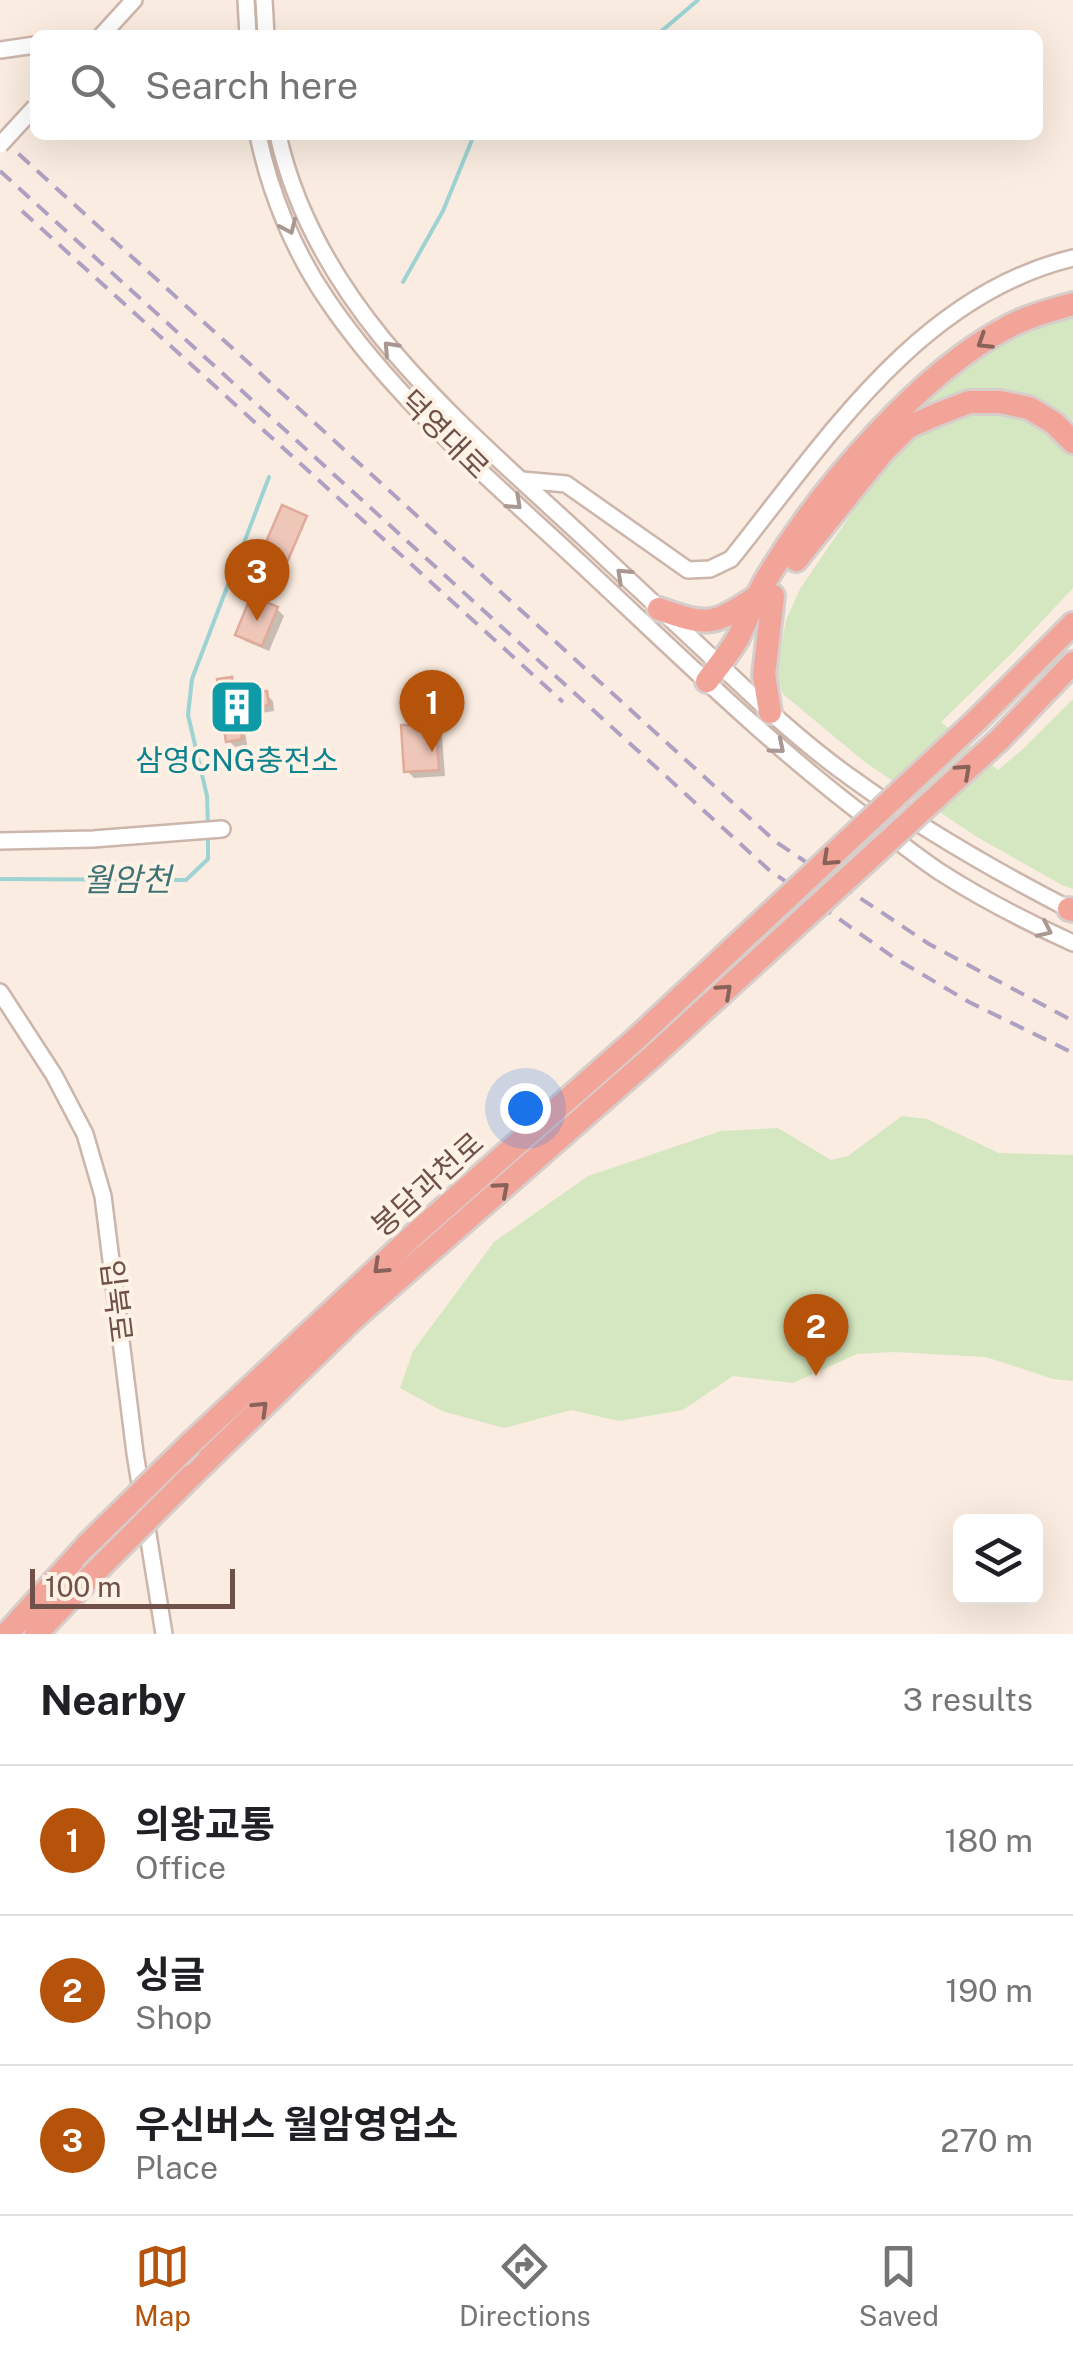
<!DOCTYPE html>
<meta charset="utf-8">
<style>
body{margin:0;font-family:"Public Sans","Noto Sans KR",sans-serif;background:#f2f2f2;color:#202124}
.controls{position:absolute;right:30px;bottom:30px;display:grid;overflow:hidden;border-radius:15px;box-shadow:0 10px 40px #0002}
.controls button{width:90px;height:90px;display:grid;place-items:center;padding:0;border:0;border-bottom:2px solid #e0e0e0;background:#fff;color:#202124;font:50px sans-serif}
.scale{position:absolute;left:30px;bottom:25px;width:205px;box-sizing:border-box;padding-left:10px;border:5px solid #6f5149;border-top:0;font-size:28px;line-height:35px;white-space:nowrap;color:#6f5149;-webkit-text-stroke:8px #fef1e5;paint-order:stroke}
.you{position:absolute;left:525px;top:1108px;width:35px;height:35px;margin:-25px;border:8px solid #fff;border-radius:50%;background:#1a73e8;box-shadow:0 0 0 15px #1a73e833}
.badge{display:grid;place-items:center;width:65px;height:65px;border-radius:50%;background:#b45309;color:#fff;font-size:32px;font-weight:700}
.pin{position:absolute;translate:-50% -82px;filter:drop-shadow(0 2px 5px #0008)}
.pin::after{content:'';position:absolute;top:52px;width:35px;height:30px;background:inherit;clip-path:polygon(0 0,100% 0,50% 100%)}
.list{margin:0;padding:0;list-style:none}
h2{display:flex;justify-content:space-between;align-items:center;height:130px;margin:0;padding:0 40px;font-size:42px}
h2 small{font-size:32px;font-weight:400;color:#757577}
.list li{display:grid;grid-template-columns:65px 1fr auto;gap:30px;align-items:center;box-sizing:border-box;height:150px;padding:0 40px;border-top:2px solid #e0e0e0}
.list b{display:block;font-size:38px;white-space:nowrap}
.list p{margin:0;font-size:32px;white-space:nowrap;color:#757577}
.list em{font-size:32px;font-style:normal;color:#757577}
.icon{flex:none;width:55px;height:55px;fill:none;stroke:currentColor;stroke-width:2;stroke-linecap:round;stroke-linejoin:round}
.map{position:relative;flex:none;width:1073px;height:1634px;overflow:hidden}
.search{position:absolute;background:#fff;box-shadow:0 10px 40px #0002;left:30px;right:30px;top:30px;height:110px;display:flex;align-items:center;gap:25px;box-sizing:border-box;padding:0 35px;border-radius:15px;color:#757577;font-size:38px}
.sheet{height:580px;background:#fff}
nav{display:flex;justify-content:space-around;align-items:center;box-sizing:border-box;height:140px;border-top:2px solid #e0e0e0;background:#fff;font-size:28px;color:#757577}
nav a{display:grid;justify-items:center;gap:5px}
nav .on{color:#b45309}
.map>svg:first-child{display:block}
</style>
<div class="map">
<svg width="1073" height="1634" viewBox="0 0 1073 1634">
<rect width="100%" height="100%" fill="#faece0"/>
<path fill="#d5e7c0" d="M1073,314v107c-65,-53 -107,-24 -174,3l63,-58 67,-37z
M986,412c43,1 54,13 87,38v138l-60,64 -72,70 57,48 26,-22 49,-49v190l-11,-4 -85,-48 -111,-74 -83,-69 -6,-17 1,-15 8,-42 14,-31 93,-137 22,-15 39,-19z
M902,1116l25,3 72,34 74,2v226l-20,-2 -67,-22 -91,-5 -38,2 -64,29 -60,-7 -50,34 -64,11 -48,-11 -67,18 -62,-17 -42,-23 13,-37 81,-109 94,-66 133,-45 57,-3 53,32 17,-4z"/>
<path fill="#0003" d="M306,518l-21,51 -22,-10z
M277,609l7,7 -15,35 -24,-10 -7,-7z
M231,680l7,7 2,10 26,-3 7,7 1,10 -31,5 4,29 -12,2 -7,-7z
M433,704l7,7 5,65 -31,2 -7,-7 7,-44z"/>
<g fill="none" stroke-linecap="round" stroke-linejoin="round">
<path stroke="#9dd3d3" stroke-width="4" d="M657,35l41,-35
M403,282l40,-71 31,-76
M208,826l-1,-30 -19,-81 4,-36 77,-202
M0,879l186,1 22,-21v-24"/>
</g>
<path fill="#eec7b9" stroke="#e0ab9a" stroke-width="2.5" d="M282,505l25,11 -23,53 -25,-11z
M251,596l27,11 -16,39 -27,-11z
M232,677l3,19 32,-5 2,14 -31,5 4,29 -16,3 -9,-63z
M434,701l5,69 -35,2 -3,-47h10l-1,-22z"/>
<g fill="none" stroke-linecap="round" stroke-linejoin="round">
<g stroke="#ccb5ab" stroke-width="20">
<path id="minor" d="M246,0l2,35
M264,0l2,35
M102,35l32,-35
M0,50l35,-5
M258,135c12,58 36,117 70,166 68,100 163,179 251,261 98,91 192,185 300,265 20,15 40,31 61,45 42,27 87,50 133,71
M278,135c38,172 182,288 305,402 46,43 92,86 138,129 42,40 85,80 132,113 69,50 144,93 220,132
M522,480l44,4 122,86 22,-1 21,-10c94,-117 187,-264 342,-301
M0,841l93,-2 129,-10
M0,992l54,83 31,59 18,62 32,257 29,181"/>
</g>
<g stroke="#d7cecc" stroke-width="28">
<path id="highway" d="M796,560l85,-106 27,-27 30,-13 31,-12h31l29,6 25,15 19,19
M659,609c48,17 53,17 96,-11
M707,681c11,-14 22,-28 31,-43 11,-23 20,-47 34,-68 51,-83 150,-199 236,-243 20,-11 44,-17 65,-23
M770,712l-6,-37 9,-79
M977,720l96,-96
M999,740l74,-77
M1069,909l4,1
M190,1444l226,-211 220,-194
M191,1476l163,-158 299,-262
M7,1634l81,-90
M36,1634l56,-59"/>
</g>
<use href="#minor" stroke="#fff" stroke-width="15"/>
<use href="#highway" stroke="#f2a499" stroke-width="22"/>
<path stroke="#aea0c2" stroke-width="4" stroke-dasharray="15 10" stroke-linecap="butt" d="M0,137l776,705 153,102 144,77
M0,171l768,698 125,88 76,45 104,51
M22,211l541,491"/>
<g stroke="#ccb5ab" stroke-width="20" stroke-linecap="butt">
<path id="minor-bridge" d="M0,145l35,-38"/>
</g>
<g stroke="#d7cecc" stroke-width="28" stroke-linecap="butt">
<path id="highway-bridge" d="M636,1039l341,-319
M653,1056l346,-316
M88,1544l102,-100
M92,1575l99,-99"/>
</g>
<use href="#minor-bridge" stroke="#fff" stroke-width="15"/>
<use href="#highway-bridge" stroke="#f2a499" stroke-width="22"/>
</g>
<defs><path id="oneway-chevron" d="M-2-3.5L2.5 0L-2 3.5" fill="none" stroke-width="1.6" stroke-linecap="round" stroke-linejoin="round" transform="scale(2.5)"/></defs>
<g stroke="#a99792">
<use href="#oneway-chevron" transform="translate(289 227) rotate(66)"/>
<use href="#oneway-chevron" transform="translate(390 348) rotate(-133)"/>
<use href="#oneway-chevron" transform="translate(515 503) rotate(43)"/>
<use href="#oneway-chevron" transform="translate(623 575) rotate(-137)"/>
<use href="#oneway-chevron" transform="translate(778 747) rotate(40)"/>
<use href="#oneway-chevron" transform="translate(1045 930) rotate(25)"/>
</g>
<g stroke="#896259">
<use href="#oneway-chevron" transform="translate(984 342) rotate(148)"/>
<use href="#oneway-chevron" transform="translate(964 771) rotate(-42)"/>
<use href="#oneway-chevron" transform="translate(829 859) rotate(137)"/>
<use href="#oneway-chevron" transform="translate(725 991) rotate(-42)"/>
<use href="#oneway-chevron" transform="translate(502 1189) rotate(-41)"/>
<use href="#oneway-chevron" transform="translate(380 1267) rotate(137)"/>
<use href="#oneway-chevron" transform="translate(261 1408) rotate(-44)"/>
</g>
<defs>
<g id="building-square" transform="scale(2.875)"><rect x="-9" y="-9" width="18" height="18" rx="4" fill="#0f9aa8" stroke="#fef1e5"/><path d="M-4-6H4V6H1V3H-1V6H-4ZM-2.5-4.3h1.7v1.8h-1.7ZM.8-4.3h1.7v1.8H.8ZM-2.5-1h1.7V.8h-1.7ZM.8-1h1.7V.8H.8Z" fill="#fff"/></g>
</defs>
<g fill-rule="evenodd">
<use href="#building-square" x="237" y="707"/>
</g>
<g text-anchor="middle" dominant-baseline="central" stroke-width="8" stroke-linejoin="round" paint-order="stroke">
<g font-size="30" fill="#6f5149" stroke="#fef1e5">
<text transform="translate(445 434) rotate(45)">덕영대로</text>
<text transform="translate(427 1184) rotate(-42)">봉담과천로</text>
<text transform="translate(117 1301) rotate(83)">입북로</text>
</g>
<g font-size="30" fill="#0d838f" stroke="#fef1e5">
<text x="237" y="760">삼영CNG충전소</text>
</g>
<g font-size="32" font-style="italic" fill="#3e7375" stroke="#fef1e5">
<text x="127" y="879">월암천</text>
</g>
</g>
</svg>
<div class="controls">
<button><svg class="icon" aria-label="layers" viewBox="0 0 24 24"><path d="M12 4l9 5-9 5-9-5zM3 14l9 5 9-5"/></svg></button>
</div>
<div class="scale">100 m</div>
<div class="you"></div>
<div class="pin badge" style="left:432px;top:752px">1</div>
<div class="pin badge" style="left:816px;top:1376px">2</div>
<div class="pin badge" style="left:257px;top:621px">3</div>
<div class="search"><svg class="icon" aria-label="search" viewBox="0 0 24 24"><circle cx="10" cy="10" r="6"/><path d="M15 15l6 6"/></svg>Search here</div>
</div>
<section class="sheet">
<h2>Nearby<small>3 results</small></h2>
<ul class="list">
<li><span class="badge">1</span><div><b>의왕교통</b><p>Office</p></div><em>180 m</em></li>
<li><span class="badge">2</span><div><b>싱글</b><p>Shop</p></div><em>190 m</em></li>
<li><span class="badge">3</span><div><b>우신버스 월암영업소</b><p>Place</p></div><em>270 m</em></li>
</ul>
</section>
<nav>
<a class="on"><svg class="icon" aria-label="map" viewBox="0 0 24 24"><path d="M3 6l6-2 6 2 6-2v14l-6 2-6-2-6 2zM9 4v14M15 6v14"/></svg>Map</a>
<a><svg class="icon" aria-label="directions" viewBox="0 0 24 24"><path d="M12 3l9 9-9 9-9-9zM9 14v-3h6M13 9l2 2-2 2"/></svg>Directions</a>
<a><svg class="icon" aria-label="saved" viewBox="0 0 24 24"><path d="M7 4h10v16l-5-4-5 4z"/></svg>Saved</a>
</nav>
